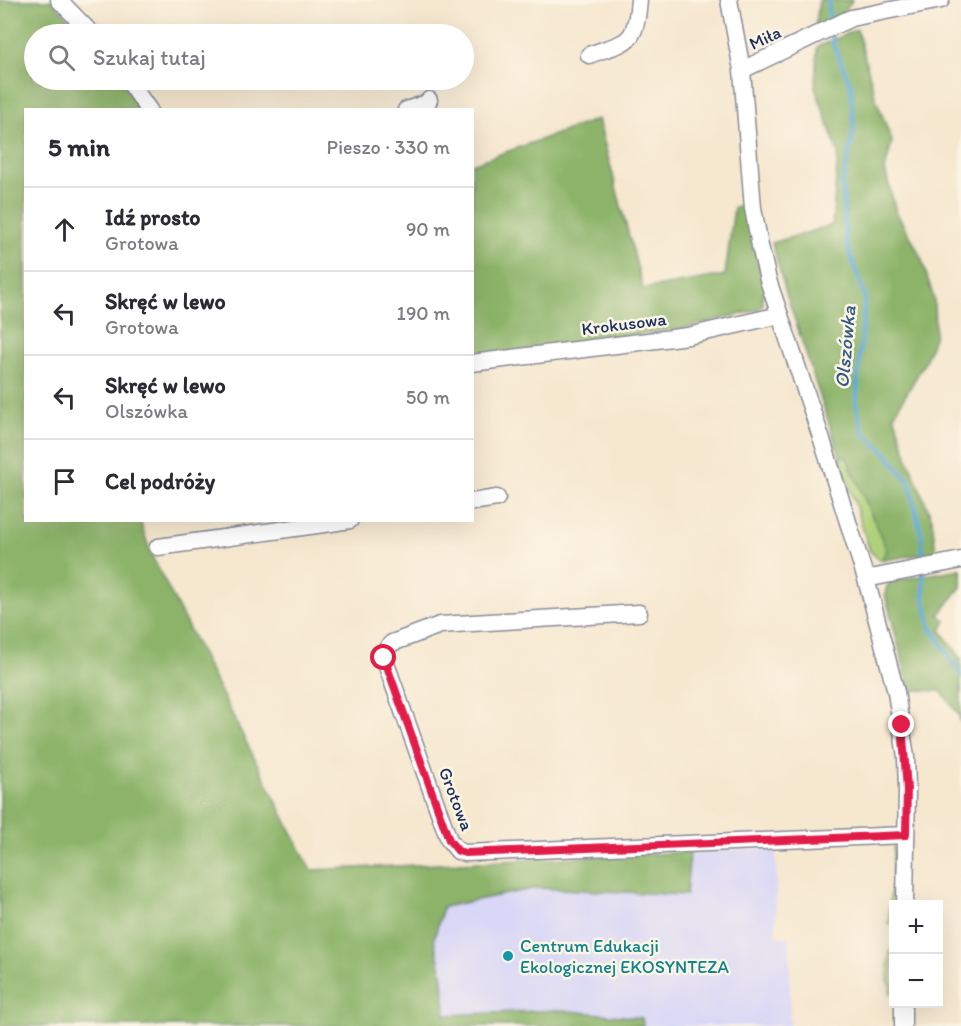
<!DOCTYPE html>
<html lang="pl">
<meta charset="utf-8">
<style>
body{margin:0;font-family:Itim,sans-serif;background:#f7f7f7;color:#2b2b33}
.controls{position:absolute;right:18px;bottom:18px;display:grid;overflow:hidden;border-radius:0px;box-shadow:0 6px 24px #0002}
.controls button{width:54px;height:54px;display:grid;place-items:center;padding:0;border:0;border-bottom:2px solid #e1e1e2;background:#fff;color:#2b2b33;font:30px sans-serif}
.stop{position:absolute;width:18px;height:18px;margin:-14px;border:4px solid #e11d48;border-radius:50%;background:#fff}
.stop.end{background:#e11d48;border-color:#fff;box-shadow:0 2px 6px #0008}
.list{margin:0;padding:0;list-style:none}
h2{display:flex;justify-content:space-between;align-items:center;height:78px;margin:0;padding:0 24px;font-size:26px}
h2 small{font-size:20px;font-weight:400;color:#7c7c81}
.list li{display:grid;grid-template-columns:39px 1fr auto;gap:18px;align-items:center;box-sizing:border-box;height:84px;padding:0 24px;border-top:2px solid #e1e1e2}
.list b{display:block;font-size:22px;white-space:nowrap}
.list p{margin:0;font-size:20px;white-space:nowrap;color:#7c7c81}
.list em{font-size:20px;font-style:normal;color:#7c7c81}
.icon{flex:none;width:33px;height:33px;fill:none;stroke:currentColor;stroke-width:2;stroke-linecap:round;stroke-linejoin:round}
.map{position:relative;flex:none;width:961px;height:1026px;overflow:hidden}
.search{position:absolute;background:#fff;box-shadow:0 6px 24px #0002;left:24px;top:24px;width:450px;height:66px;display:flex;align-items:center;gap:15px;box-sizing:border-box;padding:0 21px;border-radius:33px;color:#7c7c81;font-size:22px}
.panel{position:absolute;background:#fff;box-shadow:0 6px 24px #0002;left:24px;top:108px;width:450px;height:414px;border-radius:0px}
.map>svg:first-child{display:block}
</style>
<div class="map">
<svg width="961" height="1026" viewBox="0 0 961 1026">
<rect width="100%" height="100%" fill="#fcf5e5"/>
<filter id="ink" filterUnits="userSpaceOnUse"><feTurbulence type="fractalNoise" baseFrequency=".0167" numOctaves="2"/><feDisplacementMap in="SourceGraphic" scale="12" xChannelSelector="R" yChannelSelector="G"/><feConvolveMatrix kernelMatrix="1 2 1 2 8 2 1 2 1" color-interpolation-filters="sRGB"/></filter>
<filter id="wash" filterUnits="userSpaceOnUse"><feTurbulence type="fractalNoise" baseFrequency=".008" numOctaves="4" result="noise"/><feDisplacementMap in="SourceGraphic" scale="24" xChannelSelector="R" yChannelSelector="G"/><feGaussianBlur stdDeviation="1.35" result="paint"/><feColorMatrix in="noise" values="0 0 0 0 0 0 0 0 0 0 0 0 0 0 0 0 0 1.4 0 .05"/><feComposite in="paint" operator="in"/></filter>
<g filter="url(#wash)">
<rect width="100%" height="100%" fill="#f6e7cf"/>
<path fill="#d9d7f7" d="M776,848v88l14,1v89h-369l23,-162z"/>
<path fill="#b0d179" stroke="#66806c" stroke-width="1.5" d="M846,456l42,95 -5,5 2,4 -6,-1 -9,-8 -30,-94z
M897,842l3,5 -1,27 -7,3 2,-34z
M891,887h7l-1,17h-3l-1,19 -5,1z
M889,951h4v42h-3v-11h-2z"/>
<path fill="#8cb369" stroke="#547164" stroke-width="1.5" d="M0,0h51l33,34h-50v46h86l22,29 -116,1v410l114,1 11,33 160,316 379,-18 -4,43 -149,-7 -94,19 -9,32 9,39 2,37 114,-5 83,8 1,8h-643z
M819,0h33c-7,16 -22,20 -37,27z
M857,29l19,70 16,42 -7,29 11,42 17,29 9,19 12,39 1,36 -10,27 -31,53 15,47 23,57 4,33 -51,8 -2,-4 4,-5 -41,-95 -6,1 -54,-164 -14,-50 60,-18 6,-72 -23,-66 2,-40z
M598,119l45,170 82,-14 9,-68 13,-3 19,89 -4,2 1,10 -5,5 -74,18 -211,30 -1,-194z
M961,569v18l-22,28 7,6 -5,10 20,27v66l-2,-9 -18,-24 -31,-1 -25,-96 2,-8 5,-5z"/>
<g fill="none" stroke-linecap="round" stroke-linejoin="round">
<path stroke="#5fa9d7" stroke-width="4.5" d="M828,0l2,24
M831,32l2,12 18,42 3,44 -12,54 4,58 19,55 -9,106 7,29 24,22 22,28 13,55 2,60 7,31 30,47"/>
</g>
</g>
<g filter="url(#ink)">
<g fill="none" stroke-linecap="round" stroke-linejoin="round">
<g stroke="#888b96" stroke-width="19">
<path id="minor" d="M59,0l33,34
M729,0l13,70 11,138 7,38 8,34 54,160 44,139 30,113 10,65 1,32 -2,115
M589,55c40,-15 46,-9 50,-55
M742,70l109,-52 90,-18
M128,80l21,30
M406,110l21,-7 2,-3
M472,363l216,-27 92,-21
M472,502l25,-4
M324,524l26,-4
M158,547l166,-23 -2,-4
M866,579l95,-19
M639,613l-199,12 -48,18 -4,4 -4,11 65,182 9,11 7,2 441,-18
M903,1026v-22"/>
</g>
<use href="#minor" stroke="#fff" stroke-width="16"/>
</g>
</g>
<g fill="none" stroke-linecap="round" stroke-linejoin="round" filter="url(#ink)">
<path stroke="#e11d48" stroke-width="8" d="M384,658l65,182 9,11 7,2 441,-18 1,-46 -5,-64"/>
</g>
<circle fill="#0f9aa8" stroke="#fcf5e5" stroke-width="2" cx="508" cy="956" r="6"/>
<g text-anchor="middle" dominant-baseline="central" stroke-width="5" stroke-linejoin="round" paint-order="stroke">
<g font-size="18" fill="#1b2f5e" stroke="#fcf5e5">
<text transform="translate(765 38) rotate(-25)">Miła</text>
<text transform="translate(624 324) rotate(-7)">Krokusowa</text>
<text transform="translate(456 799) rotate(69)">Grotowa</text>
</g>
<g font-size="18" fill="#0d838f" stroke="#fcf5e5" text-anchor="start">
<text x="520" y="946">Centrum Edukacji<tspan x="520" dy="21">Ekologicznej EKOSYNTEZA</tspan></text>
</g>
<g font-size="20" font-style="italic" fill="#335a88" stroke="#fcf5e5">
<text transform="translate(845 347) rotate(-85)">Olszówka</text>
</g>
</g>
</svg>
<div class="controls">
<button>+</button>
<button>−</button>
</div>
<div class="stop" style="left:384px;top:658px"></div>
<div class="stop end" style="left:902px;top:725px"></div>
<div class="search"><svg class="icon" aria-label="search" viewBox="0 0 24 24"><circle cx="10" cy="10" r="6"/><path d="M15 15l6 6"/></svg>Szukaj tutaj</div>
<section class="panel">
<h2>5 min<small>Pieszo · 330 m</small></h2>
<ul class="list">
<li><svg class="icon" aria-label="ahead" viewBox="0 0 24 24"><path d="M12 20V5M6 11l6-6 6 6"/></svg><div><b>Idź prosto</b><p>Grotowa</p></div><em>90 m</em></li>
<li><svg class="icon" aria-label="left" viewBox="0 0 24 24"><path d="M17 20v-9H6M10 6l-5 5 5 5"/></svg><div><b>Skręć w lewo</b><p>Grotowa</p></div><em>190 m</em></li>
<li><svg class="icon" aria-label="left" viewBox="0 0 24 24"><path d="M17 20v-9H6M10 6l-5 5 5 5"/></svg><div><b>Skręć w lewo</b><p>Olszówka</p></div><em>50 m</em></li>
<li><svg class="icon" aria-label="arrive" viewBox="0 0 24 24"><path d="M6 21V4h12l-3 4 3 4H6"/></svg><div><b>Cel podróży</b></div></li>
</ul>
</section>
</div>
